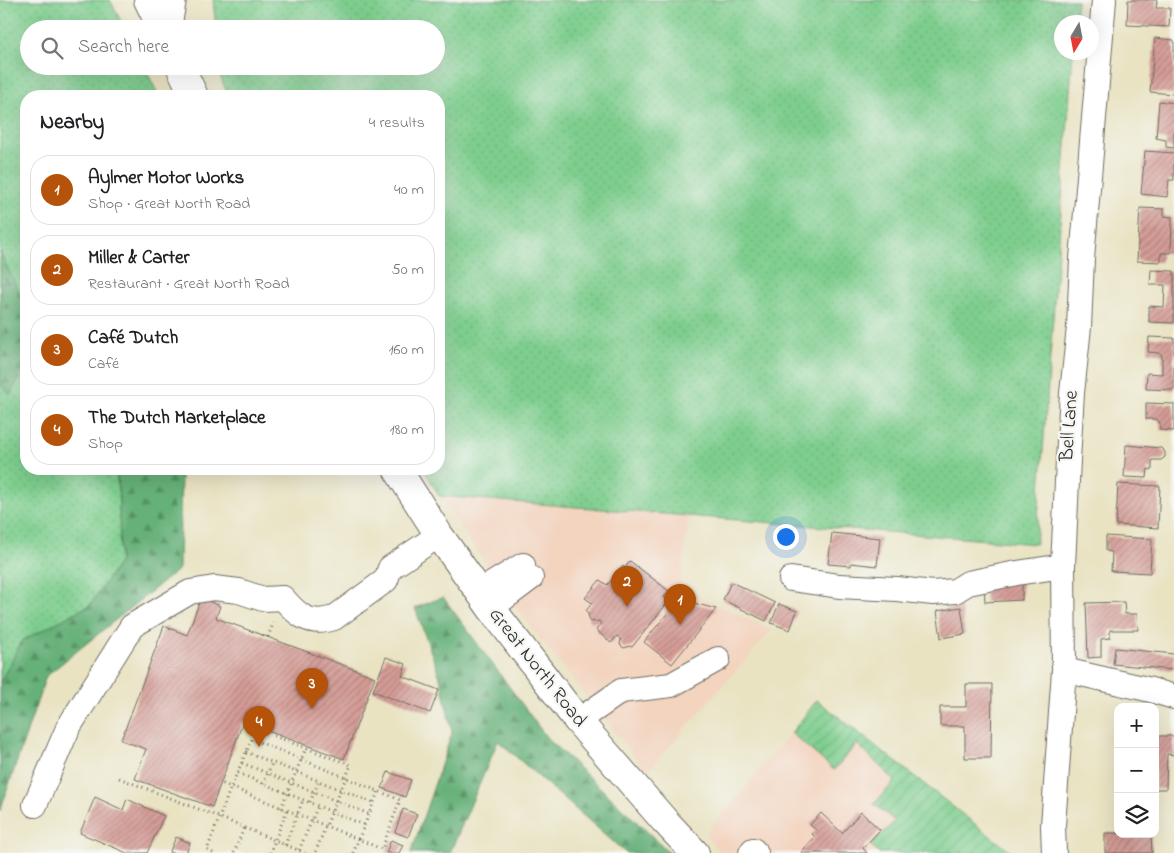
<!DOCTYPE html>
<meta charset="utf-8">
<style>
body{margin:0;font-family:"Indie Flower",sans-serif;background:#f2f2f2;color:#202124}
.controls{position:absolute;right:15px;bottom:15px;display:grid;overflow:hidden;border-radius:10px;box-shadow:0 5px 20px #0002}
.controls button{width:45px;height:45px;display:grid;place-items:center;padding:0;border:0;border-bottom:1px solid #e0e0e0;background:#fff;color:#202124;font:25px sans-serif}
.compass{position:absolute;left:1054px;top:15px;width:45px;height:45px;border-radius:50%;background:#fff;box-shadow:0 5px 20px #0002;rotate:190deg}
.you{position:absolute;left:785px;top:536px;width:18px;height:18px;margin:-12px;border:4px solid #fff;border-radius:50%;background:#1a73e8;box-shadow:0 0 0 8px #1a73e833}
.badge{display:grid;place-items:center;width:32px;height:32px;border-radius:50%;background:#b45309;color:#fff;font-size:16px;font-weight:700}
.pin{position:absolute;translate:-50% -41px;filter:drop-shadow(0 1px 2px #0008)}
.pin::after{content:'';position:absolute;top:26px;width:18px;height:15px;background:inherit;clip-path:polygon(0 0,100% 0,50% 100%)}
.list{margin:0;padding:0;list-style:none}
h2{display:flex;justify-content:space-between;align-items:center;height:65px;margin:0;padding:0 20px;font-size:21px}
h2 small{font-size:16px;font-weight:400;color:#757577}
.list li{display:grid;grid-template-columns:32px 1fr auto;gap:15px;align-items:center;box-sizing:border-box;height:70px;margin:0 10px 10px;padding:0 10px;border:1px solid #e0e0e0;border-radius:20px}
.list b{display:block;font-size:19px;white-space:nowrap}
.list p{margin:0;font-size:16px;white-space:nowrap;color:#757577}
.list em{font-size:16px;font-style:normal;color:#757577}
.icon{flex:none;width:28px;height:28px;fill:none;stroke:currentColor;stroke-width:2;stroke-linecap:round;stroke-linejoin:round}
.map{position:relative;flex:none;width:1174px;height:853px;overflow:hidden}
.search{position:absolute;background:#fff;box-shadow:0 5px 20px #0002;left:20px;top:20px;width:425px;height:55px;display:flex;align-items:center;gap:12px;box-sizing:border-box;padding:0 18px;border-radius:28px;color:#757577;font-size:19px}
.panel{position:absolute;background:#fff;box-shadow:0 5px 20px #0002;left:20px;top:90px;width:425px;height:385px;border-radius:20px}
.map>svg:first-child{display:block}
</style>
<div class="map">
<svg width="1174" height="853" viewBox="0 0 1174 853">
<defs>
<pattern id="grass-dots" width="8" height="8" patternUnits="userSpaceOnUse" patternTransform="scale(1.25)"><rect width="8" height="8" fill="#7ece8e"/><path d="M2 2h.1M6 6h.1" fill="none" stroke="#6db17b" stroke-width="1.8" stroke-linecap="round"/></pattern>
<pattern id="forest-firs" width="22" height="20" patternUnits="userSpaceOnUse" patternTransform="scale(1.25)"><rect width="22" height="20" fill="#66b179"/><path d="M5 1l3.5 6h-7zM16 11l3.5 6h-7z" fill="#549063"/></pattern>
<pattern id="garden-furrows" width="10" height="10" patternUnits="userSpaceOnUse" patternTransform="scale(1.25)"><rect width="10" height="10" fill="#7ece8e"/><path d="M-1 1l2-2M0 10L10 0M9 11l2-2" fill="none" stroke="#6db17b"/></pattern>
<pattern id="building-hatch" width="6" height="6" patternUnits="userSpaceOnUse" patternTransform="scale(1.25)"><rect width="6" height="6" fill="#d59c96"/><path d="M-1 1l2-2M0 6l6-6M5 7l2-2" fill="none" stroke="#ad7f7b"/></pattern>
</defs>
<rect width="100%" height="100%" fill="#f6f6f2"/>
<filter id="ink" filterUnits="userSpaceOnUse"><feTurbulence type="fractalNoise" baseFrequency=".02" numOctaves="2"/><feDisplacementMap in="SourceGraphic" scale="10" xChannelSelector="R" yChannelSelector="G"/><feConvolveMatrix kernelMatrix="1 2 1 2 8 2 1 2 1" color-interpolation-filters="sRGB"/></filter>
<filter id="wash" filterUnits="userSpaceOnUse"><feTurbulence type="fractalNoise" baseFrequency=".0096" numOctaves="4" result="noise"/><feDisplacementMap in="SourceGraphic" scale="20" xChannelSelector="R" yChannelSelector="G"/><feGaussianBlur stdDeviation="1.12" result="paint"/><feColorMatrix in="noise" values="0 0 0 0 0 0 0 0 0 0 0 0 0 0 0 0 0 1.4 0 .05"/><feComposite in="paint" operator="in"/></filter>
<g filter="url(#wash)">
<rect width="100%" height="100%" fill="#e9e3c2"/>
<path fill="#f3d4bf" d="M439,496l250,20 -9,72 92,42 -125,142 -128,-160z
M817,700l195,153h-291l-16,-18 86,-102z"/>
<path fill="url(#grass-dots)" stroke="#547c5c" d="M0,0h110l15,29h-96v37h115l15,30h-133v373h90l3,31 1,61 -30,44 -68,36 -22,42z
M213,0h864l-2,22h-13v30l11,1 -37,491 -597,-48 -15,-27h15v-373h-211l-7,-18 -1,-12h216v-37h-220z
M140,469h37l4,6h-16z"/>
<path fill="url(#forest-firs)" stroke="#486e52" d="M0,252l26,55v58l-16,30 -10,-11z
M116,469h24l25,6h16l-2,94 -133,107 -46,135v-128l22,-42 68,-36 30,-44 -1,-61z
M443,597l104,141 123,115h-44l-128,-112 -48,112h-39l41,-120 -12,-56 -25,-69z"/>
<path fill="url(#garden-furrows)" stroke="#547c5c" d="M817,700l195,153h-134l-7,-8 24,-24 -21,-17 21,-23 -38,-37 -23,26 -43,-37z"/>
<g id="blocks">
<path fill="url(#building-hatch)" d="M1128,0h29l-1,8h14l-1,19 -42,-2z
M1155,38l19,2v54l-24,-2z
M1159,101l15,2v45l-8,-1v-7l-10,-2z
M1145,151l29,2v27h-5l-2,17 -26,-3z
M1140,208l24,1v7l8,1 -1,36h-10v9l-24,-1z
M1151,270l23,1v52l-25,-1v-16l15,1 1,-22h-15z
M1149,337l25,1v52l-28,-1 1,-16 15,1v-19l-4,-2 -10,-1z
M1146,403l28,1v27l-14,-1v-7l-3,-4h-11z
M1126,445l35,3 4,4v5l-4,3h-9v10l-4,-1 -1,9 -23,-1z
M1118,484l42,2 -2,42 -42,-3z
M832,533l48,5 -3,28 -26,-3v3l-23,-2z
M1106,536l46,3 -2,34 -39,-2 1,-19 -6,-1z
M630,561l39,30 -5,6 5,4 -37,46 -2,-1 -6,2 -4,-3 1,-6 -4,-3 -6,7 -15,-13 5,-7 -2,-2 -6,1 -3,-1 -2,-7v-1l-2,-2 6,-8 -7,-5 15,-18 7,5 16,-19 2,2z
M1022,580v20l-37,2 -1,-21z
M731,582l44,21 -9,18 -43,-21z
M201,598l19,8 -4,12 159,59 -31,82 -101,-37 -31,85 -77,-28 11,-30 -25,-9 43,-114 23,9z
M679,599l37,10 -44,55 -28,-22z
M1124,602l1,12h12l1,16h-28v8l-9,1v18l-13,1 -2,-55z
M779,604l18,7 -7,19 -19,-7z
M961,607l4,27 -24,4 -4,-27z
M1115,648l59,6 -1,16 -60,-6z
M386,657l20,7 -4,12 37,14 -9,23 -57,-22z
M966,684h26l-1,74h-26v-32h-25v-19h26z
M1155,736h19v19l-7,-1 -1,35h-11z
M388,772l23,8 -6,17 -23,-9z
M95,797l28,13 4,-11 37,17 -17,37h-20l-47,-20z
M403,809l14,5 -9,23 -13,-5z
M861,812l19,18 -17,18 4,5h-64l-2,-1 14,-15 -3,-3 4,-4 -6,-5 11,-12 21,20z
M1105,833h13v1h33l1,19h-47z
M176,837l14,6 -4,10h-17z
M391,840l12,5 -4,8h-13z"/>
</g>
</g>
<g filter="url(#ink)">
<use href="#blocks" fill-opacity="0" stroke="#6e6b60" stroke-width="1"/>
<g fill="none" stroke-linecap="round" stroke-linejoin="round">
<g stroke="#6e6b60" stroke-width="26">
<path id="minor" d="M169,29l5,-29
M791,579l48,7 58,3 36,4 22,-2 13,-8 49,-10 46,-7
M479,592l44,-27
M491,608l40,-30
M1064,670l87,20 23,7
M578,721l43,-30 50,-6 47,-26
M35,805l33,-77 64,-102 58,-34 24,-4 25,3 24,8 20,-1c15,18 27,28 51,20l52,-38 4,-12 49,-33
M751,853l2,-3 3,3
M1054,853l-1,-27 11,-156 -1,-104 5,-106 4,-67 7,-66 3,-68 22,-259"/>
</g>
<g stroke="#6e6b60" stroke-width="30">
<path id="major" d="M148,0l14,29
M180,66l14,30
M397,469l42,66 52,73 87,113 86,99 31,33"/>
</g>
<path stroke="#6e6b60" stroke-width="3" stroke-dasharray="1 4" stroke-linecap="butt" d="M268,637l6,-16
M274,736l77,29 -36,88
M246,752l128,51
M242,763l127,51
M238,773l126,52
M119,778l100,39 86,36
M263,784l9,-21
M310,802l9,-21
M281,808l25,-60
M285,845l18,-45
M299,850l19,-44
M213,853l-6,-3 24,-63 21,-48 148,61 -18,49 -151,-62 -10,-4
M234,853l10,-25
M270,853l17,-43
M353,853l25,-61"/>
<use href="#minor" stroke="#fff" stroke-width="24"/>
<use href="#major" stroke="#fff" stroke-width="28"/>
</g>
</g>
<g text-anchor="middle" dominant-baseline="central" stroke-width="4.5" stroke-linejoin="round" paint-order="stroke">
<g font-size="20" fill="#2b2b2b" stroke="#f6f6f2">
<text transform="translate(1070 426) rotate(-86)">Bell Lane</text>
<text transform="translate(537 668) rotate(52)">Great North Road</text>
</g>
</g>
</svg>
<div class="controls">
<button>+</button>
<button>−</button>
<button><svg class="icon" aria-label="layers" viewBox="0 0 24 24"><path d="M12 4l9 5-9 5-9-5zM3 14l9 5 9-5"/></svg></button>
</div>
<svg class="compass" viewBox="-18 -18 36 36"><path d="M0-13l5 13h-10z" fill="#e53935"/><path d="M0 13l5-13h-10z" fill="#757577"/></svg>
<div class="you"></div>
<div class="pin badge" style="left:680px;top:625px">1</div>
<div class="pin badge" style="left:627px;top:607px">2</div>
<div class="pin badge" style="left:312px;top:709px">3</div>
<div class="pin badge" style="left:259px;top:747px">4</div>
<div class="search"><svg class="icon" aria-label="search" viewBox="0 0 24 24"><circle cx="10" cy="10" r="6"/><path d="M15 15l6 6"/></svg>Search here</div>
<section class="panel">
<h2>Nearby<small>4 results</small></h2>
<ul class="list">
<li><span class="badge">1</span><div><b>Aylmer Motor Works</b><p>Shop · Great North Road</p></div><em>40 m</em></li>
<li><span class="badge">2</span><div><b>Miller &amp; Carter</b><p>Restaurant · Great North Road</p></div><em>50 m</em></li>
<li><span class="badge">3</span><div><b>Café Dutch</b><p>Café</p></div><em>160 m</em></li>
<li><span class="badge">4</span><div><b>The Dutch Marketplace</b><p>Shop</p></div><em>180 m</em></li>
</ul>
</section>
</div>
